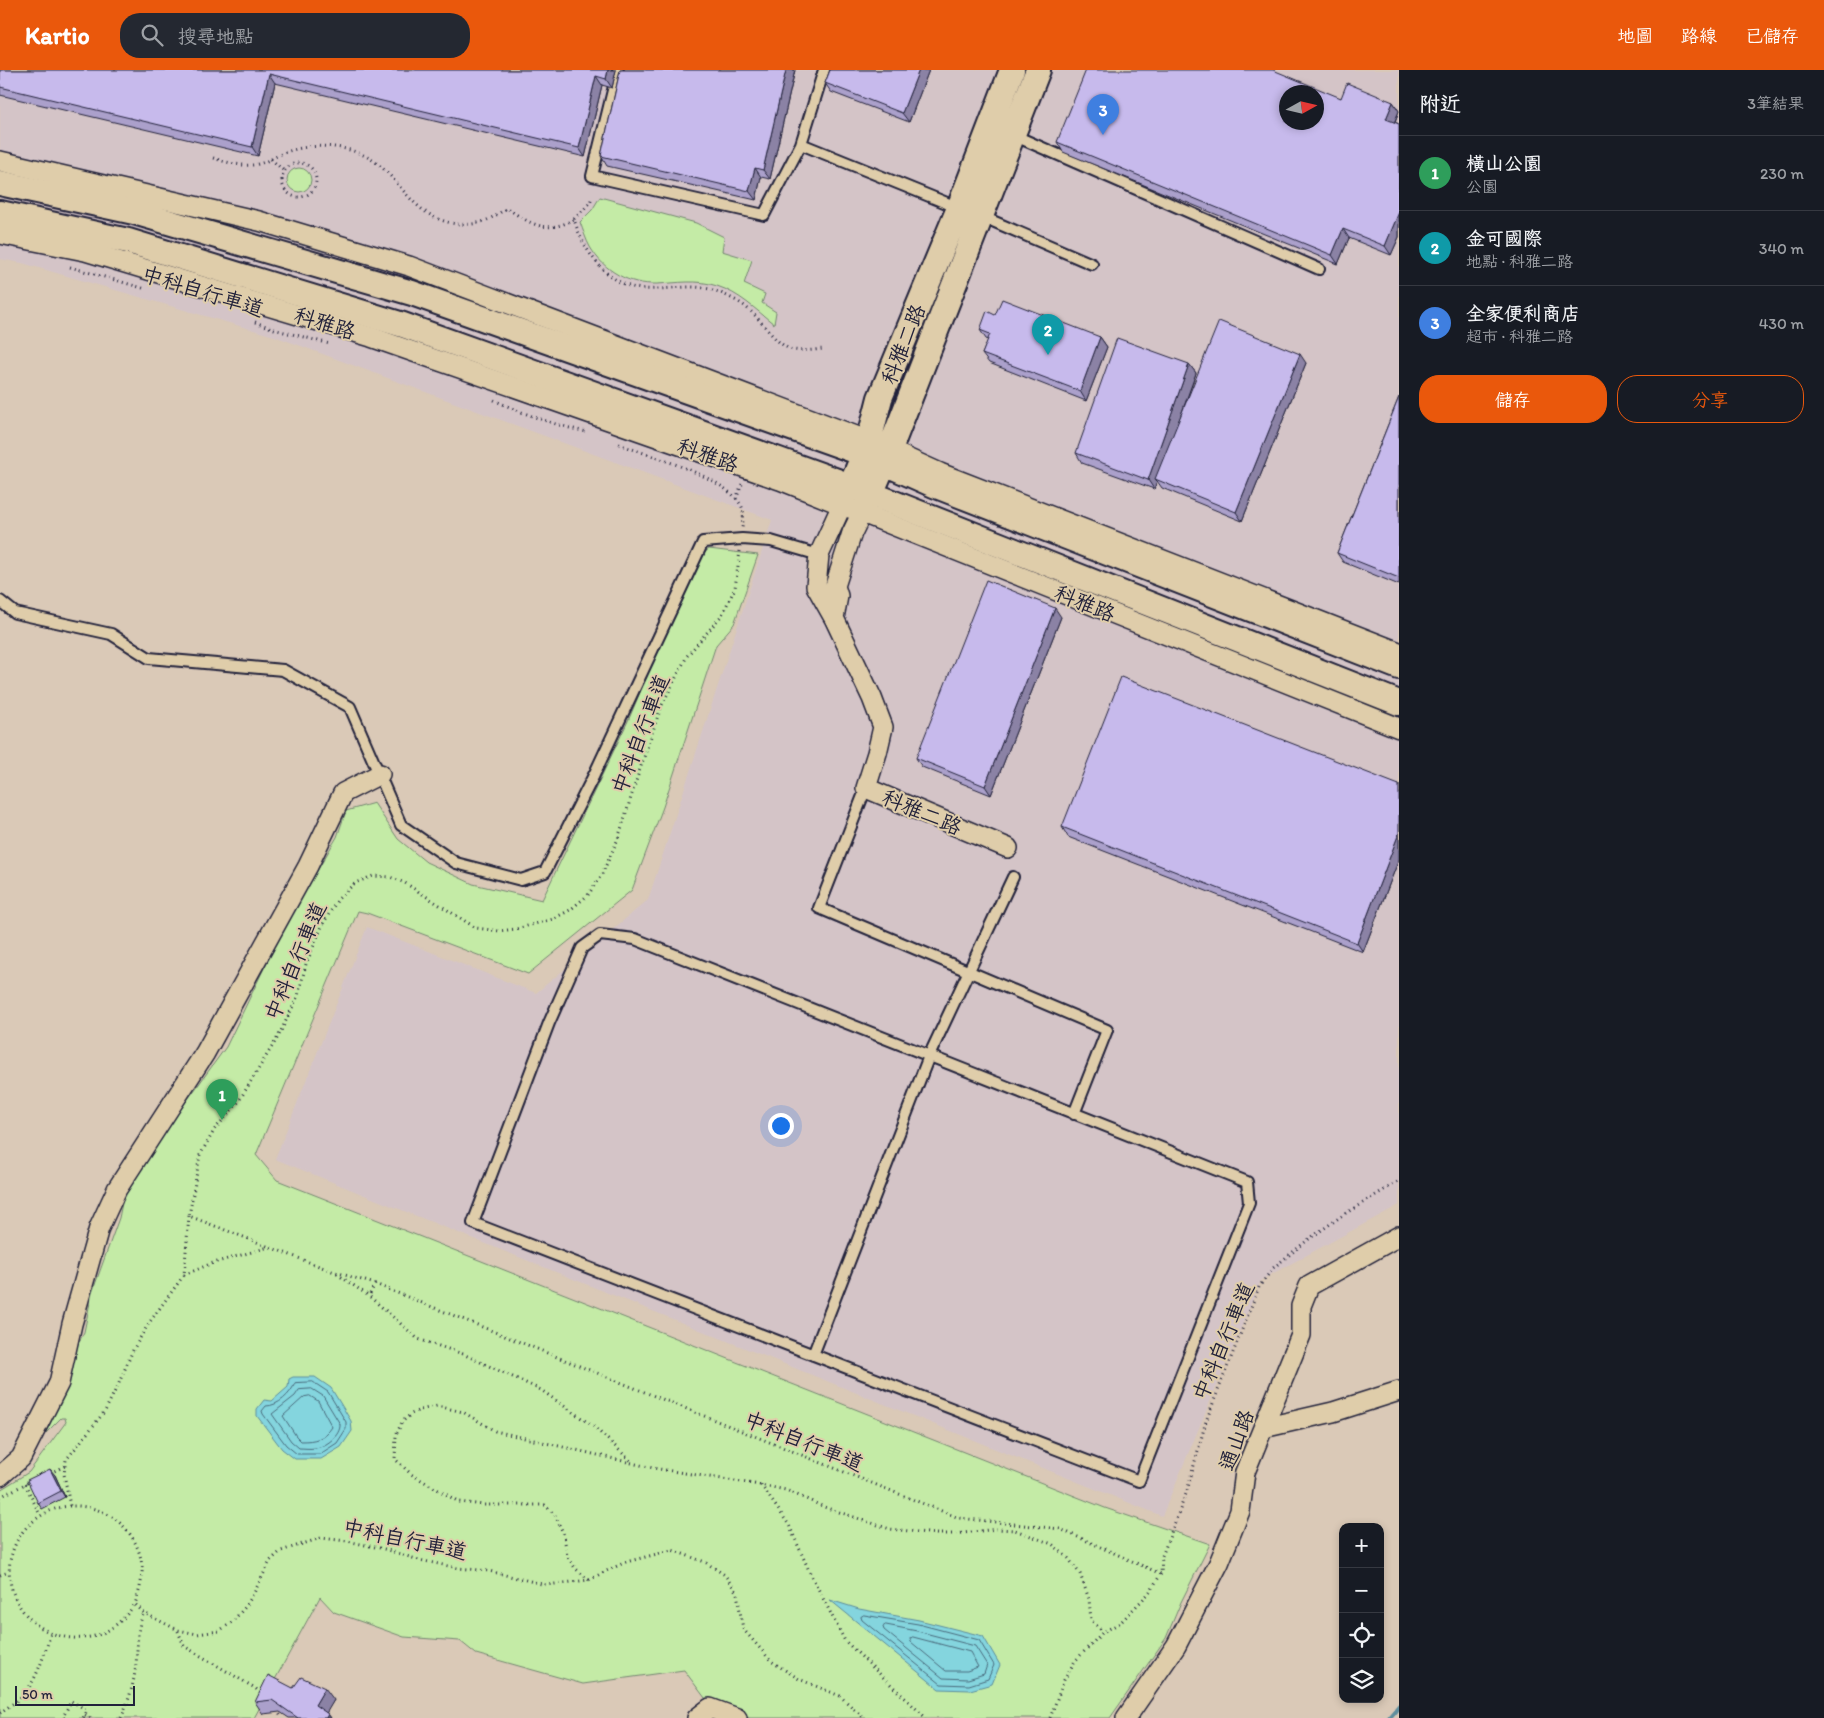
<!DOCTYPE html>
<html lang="zh-TW">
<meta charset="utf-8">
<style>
body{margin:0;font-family:Itim,"LXGW WenKai TC",sans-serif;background:#242831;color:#f1f3f6}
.controls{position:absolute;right:15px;bottom:15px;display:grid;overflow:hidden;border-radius:10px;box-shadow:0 2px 8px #0003}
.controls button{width:45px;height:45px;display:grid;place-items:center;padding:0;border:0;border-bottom:1px solid #363941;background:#171b24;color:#f1f3f6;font:25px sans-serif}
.compass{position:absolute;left:1279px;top:15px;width:45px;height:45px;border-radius:50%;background:#171b24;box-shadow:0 2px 8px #0003;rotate:82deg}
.scale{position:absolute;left:15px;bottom:12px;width:120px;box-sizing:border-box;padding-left:5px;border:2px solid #22223b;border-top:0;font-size:14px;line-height:18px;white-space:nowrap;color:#22223b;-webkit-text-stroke:4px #dfcdaa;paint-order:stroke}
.you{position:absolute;left:780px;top:1055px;width:18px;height:18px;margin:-12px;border:4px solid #fff;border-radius:50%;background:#1a73e8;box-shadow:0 0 0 8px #1a73e833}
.badge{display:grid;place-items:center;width:32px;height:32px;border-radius:50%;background:#ea580c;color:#fff;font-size:16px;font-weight:700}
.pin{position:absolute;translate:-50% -41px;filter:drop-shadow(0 1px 2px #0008)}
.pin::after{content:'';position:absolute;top:26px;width:18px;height:15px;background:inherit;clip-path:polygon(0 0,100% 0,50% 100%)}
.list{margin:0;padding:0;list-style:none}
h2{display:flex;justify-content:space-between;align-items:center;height:65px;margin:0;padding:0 20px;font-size:21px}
h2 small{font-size:16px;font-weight:400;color:#9ea1a6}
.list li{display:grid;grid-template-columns:32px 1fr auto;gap:15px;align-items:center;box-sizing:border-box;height:75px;padding:0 20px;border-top:1px solid #363941}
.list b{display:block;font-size:19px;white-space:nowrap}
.list p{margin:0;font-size:16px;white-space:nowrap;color:#9ea1a6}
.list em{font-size:16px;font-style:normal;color:#9ea1a6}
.actions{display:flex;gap:10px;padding:15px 20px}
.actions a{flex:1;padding:11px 0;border:1px solid #ea580c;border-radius:20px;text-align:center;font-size:18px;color:#ea580c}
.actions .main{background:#ea580c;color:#fff}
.icon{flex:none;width:28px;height:28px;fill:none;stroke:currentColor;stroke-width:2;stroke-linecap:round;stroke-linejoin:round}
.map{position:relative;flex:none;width:1399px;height:1648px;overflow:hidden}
header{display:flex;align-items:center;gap:30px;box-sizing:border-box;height:70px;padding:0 25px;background:#ea580c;color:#fff}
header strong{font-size:24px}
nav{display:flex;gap:28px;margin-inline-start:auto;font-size:18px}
.search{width:350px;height:45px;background:#242831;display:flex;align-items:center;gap:12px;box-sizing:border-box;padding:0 18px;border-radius:20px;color:#9ea1a6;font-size:19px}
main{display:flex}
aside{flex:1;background:#171b24}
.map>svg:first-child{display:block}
</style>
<header>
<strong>Kartio</strong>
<div class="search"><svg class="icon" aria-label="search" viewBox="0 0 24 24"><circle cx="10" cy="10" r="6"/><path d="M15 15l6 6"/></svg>搜尋地點</div>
<nav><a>地圖</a><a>路線</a><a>已儲存</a></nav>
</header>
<main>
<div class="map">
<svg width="1399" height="1648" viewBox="0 0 1399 1648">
<rect width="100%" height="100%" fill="#dac9b7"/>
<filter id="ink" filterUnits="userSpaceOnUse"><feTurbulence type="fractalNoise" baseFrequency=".02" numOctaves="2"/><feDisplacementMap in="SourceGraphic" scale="10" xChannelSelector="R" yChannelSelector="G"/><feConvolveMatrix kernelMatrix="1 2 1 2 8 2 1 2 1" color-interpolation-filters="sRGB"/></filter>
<g filter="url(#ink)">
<path fill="#d4c4c7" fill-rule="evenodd" d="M0,0h1399v1135l-138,75 -99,236 -887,-357 92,-232 169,66 112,-93 124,-380 -498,-184 -252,-73 -22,-4zM1286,22h30v30h-30z"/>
<path fill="#c4eba6" stroke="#738670" d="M287 110a12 12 0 1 1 24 0a12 12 0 1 1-24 0Z
M600,127l96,26 28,14 -2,14 30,9 -8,24 21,10 -3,9 14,9 -2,12c-18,-14 -35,-31 -57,-38 -20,-7 -40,-3 -60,-2 -28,1 -53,-13 -67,-37 -4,-7 -7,-17 -10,-25l12,-12z
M709,479l49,6 -24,69 -18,21 -53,162 -31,83 -104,84 -161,-61 -9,-2 -102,244 21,25 828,328 105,36 -29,58 -15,36 -56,80h-360l-45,-20 -21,-28 -101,14 -107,-30 -16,-13 -56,-4 -70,-25 -14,-15 -66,121h-254v-228l29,-18 37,-50 -1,-4h-4l-40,40 63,-126 8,-39 27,-75 7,-34 100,-137 56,-116 55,-94 9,-26 28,-8 24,36 28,23 47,22 69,16 86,-179 68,-162z"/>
<path fill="#84d5de" stroke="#5d8d9d" d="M293,1307h22l16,11 20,33 1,10 -11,16 -20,12h-26l-13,-10 -25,-33v-7l7,-9 8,1 16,-14 1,-8z
M830,1530l29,9 60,11 64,16 17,29 -8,19 -22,6 -31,-1z"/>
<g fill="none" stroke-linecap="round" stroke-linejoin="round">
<path stroke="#496a7c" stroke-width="1" d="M313,1312l15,10 18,30v7l-9,14 -17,11h-23l-11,-9 -23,-31 -1,-3 4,-5c12,0 25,-12 29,-23z
M312,1319l11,7 17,28c1,11 -14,23 -25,24 -5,1 -11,0 -16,0l-8,-7 -19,-27 23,-18 4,-6z
M310,1326l8,5 14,26c-8,12 -17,14 -31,14l-5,-5 -13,-20 21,-19z
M864,1545l54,9 61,16 15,25 -6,14 -19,6 -28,-1 -79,-64 -1,-3z
M886,1555l31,6 58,15 12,19 -3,9 -16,5 -25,-1 -59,-48 -1,-3z
M913,1567l57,15 8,15 -11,4h-21l-35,-29 -1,-3z"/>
<path stroke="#5d8d9d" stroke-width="5" d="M1389,1648l10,-12"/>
<g stroke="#22223b" stroke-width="14">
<path id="service" d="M618,0l-26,106 172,39 37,-71 23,-74
M1013,65l306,134
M801,74l158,64
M981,146l111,48
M0,531l15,12 96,21 38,24 134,12 67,37 51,118 55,38 65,17 24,-8 49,-97 109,-233 39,-3 29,2 48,14
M866,718l-47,120 288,122 -33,84
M600,865l35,4 612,243 2,21 -110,278 -666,-258 76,-200 33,-75z
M813,1285l116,-299 84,-179"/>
</g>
<g stroke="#22223b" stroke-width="22">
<path id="minor" d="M0,91l259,60 150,45 460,175 71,32 459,179
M0,164l85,17 286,86 409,143 619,248
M847,424l-28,61 -3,31 18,32 38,80 11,29 -6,26 -11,35 142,60
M834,548l4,-22 -3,-10 17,-53 15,-31
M1263,1358l70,-16 66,-21
M0,1406l21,-18 38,-75 13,-59 27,-96 18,-39 88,-136 103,-187 35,-73 37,-19
M697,1648l13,-10 27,10
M1126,1648l50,-72 43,-83 21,-52 5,-39 56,-137v-29l8,-20 90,-50"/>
</g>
<g stroke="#22223b" stroke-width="28">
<path id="tertiary" d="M0,113l134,29 278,81 452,161 70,31 465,182
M0,143l128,28 275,84 448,161 548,217
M851,416l18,-45 11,-43 79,-190 53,-138
M871,424l19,-45 148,-379"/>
</g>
<path stroke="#22223b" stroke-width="3" stroke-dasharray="1 4" stroke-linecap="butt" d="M213,88c13,4 25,8 38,7 12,0 24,-9 35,-13 24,-8 52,-8 75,2 25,10 37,34 56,51 19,18 50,26 74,13 6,-3 11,-7 16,-10 23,16 40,27 67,11 9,31 33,67 69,70 29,2 53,-9 82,6 8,4 17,8 23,14 13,10 24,30 38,38 9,6 27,3 37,2
M271,89l14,13
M282 110a17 17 0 1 1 34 0a17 17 0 1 1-34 0Z
M574,149l16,-16 2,-6
M70,197l76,22
M255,252l22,8 53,14
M494,330c30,14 60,25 93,32
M619,374c32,13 104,31 122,61 4,7 2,15 1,23
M736,429l6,-15
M740,481l-5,37 -13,27 -35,41 -26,51 -24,71 -19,61 -16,35 -14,21 -18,15 -17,9 -37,10 -17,2 -23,-3 -71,-45 -15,-6 -17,-1 -18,7 -17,16 -15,25 -17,40 -8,32 -20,41 -41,67 -22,25 -15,26 -11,61 143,55 43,13 584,234 101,11 101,45 1,-18 25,-65 19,-70 53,-134 14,-19 36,-29 37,-26 53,-32
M189,1146l-5,59 -35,48 -16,27 -14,33 -14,28 -39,49 -2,14 6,32c36,-2 68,23 72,60 1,13 -3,26 -7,38l9,9 34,17 19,4 22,-3 13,-9 14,-16 8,-13 16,-32 11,-10 40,-13 26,3 37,8 35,11 39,8 31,3 57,14 43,-5 15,-8 22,-10 46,-12 33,12 20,13 12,18 6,36 28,32 28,18 41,17 24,22
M337,1204l32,22
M184,1205l26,-11 59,-17
M375,1214l-6,12 49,43 45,15 78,36 52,36 39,36
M50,1403l15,-7
M25,1414l15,31
M761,1415l28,40 22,50 34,66 81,77
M0,1427l31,-16
M70,1436c-16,1 -29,8 -41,19 -10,9 -16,22 -19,36 -7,49 40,89 88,74 15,-5 28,-18 37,-31
M0,1505l9,-3
M589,1510l-14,-12 -8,-12 -3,-21 -9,-20 -10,-10h-61l-25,-3 -48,-28 -16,-15 1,-24 6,-13 9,-8 9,-4 17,-4 26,6 32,19 158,37 107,17 26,5 38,17 66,22 47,5h18l42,-5 18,1 37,14 16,14 12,16 9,25 2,21 12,12
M178,1561l6,15 71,42 8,7
M277,1640l5,8
M0,1643c9,-7 21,-14 28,-24 11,-16 17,-37 23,-56
M85,1645l6,3
M64,1648l-1,-1 8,-16 16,9 -4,8
M121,1648c8,-17 13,-35 15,-54 2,-17 0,-36 8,-51
M1050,1648l14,-38 11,-19 28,-29 17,-9 29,-30 12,-19"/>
<use href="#service" stroke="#dfcdaa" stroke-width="10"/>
<use href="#minor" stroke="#dfcdaa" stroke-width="19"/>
<use href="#tertiary" stroke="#dfcdaa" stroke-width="24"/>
</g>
<path fill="#aba0cb" stroke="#22223b" d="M0,0h616l-4,18 -10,-3 -17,72 -310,-74 -17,73 -258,-61z
M620,0h175l-25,109 -9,-2 -5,23 -149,-34 -6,-10z
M830,0h99l-20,52 -78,-30 -6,-9z
M1341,28l52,4 6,9 -4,11 4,2v113l-8,18 -42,-17 -11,26 -275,-112 -6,-10z
M995,245l105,22 7,10 -21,54 -97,-38 -7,-9 6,-14 -2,-1 -6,-9z
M1306,293l-64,158 -80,-33 -5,-7 -3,8 -72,-26 -6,-10 113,-89 7,9 -19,53z
M1399,327v188l-56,-23 -6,-9z
M1061,547l-70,178 -69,-28 -6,-9z
M1399,715v74l-36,93 -295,-115 -6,-10z
M55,1405l10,22 -23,12 -4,-6z
M293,1618l41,12 -8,12 5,6h-42l-9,-6 -17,2 -8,-12z"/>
<path fill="#8b82a5" stroke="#22223b" d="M608,0h8l-4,18 -6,-9z
M786,0h9l-25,109 -7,-9z
M919,0h10l-20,52 -7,-9z
M269,4l6,9 -17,73 -6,-9z
M596,6l6,9 -17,72 -6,-9z
M1393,32l6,9 -7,17 -6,-9z
M755,98l6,9 -5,23 -7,-9z
M1399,142v25l-8,18 -6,-9z
M1343,159l6,9 -11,26 -6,-9z
M1100,267l7,10 -21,54 -6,-10z
M1300,284l6,9 -64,158 -6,-9z
M1189,294l7,9 -38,106h-3l2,2 -3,8 -6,-9z
M1055,538l6,9 -70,178 -6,-9z
M1399,763v26l-36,93 -6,-9z
M50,1399l5,6 10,22 -4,-6z
M325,1618l9,12 -10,17 -9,-12z
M328,1644l3,4h-5z"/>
<path fill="#c7baec" stroke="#22223b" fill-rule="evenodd" d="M0,0h608l-2,9 -10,-3 -17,72 -310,-74 -17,73 -252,-60z
M620,0h166l-23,100 -8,-2 -6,23 -148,-35z
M830,0h89l-17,43 -77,-30z
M1086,0h187l68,28 6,-15 46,19 -7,17 13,5v88l-14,34 -42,-17 -11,26 -275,-113zM1286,22h30v30h-30z
M1002,229l98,38 -20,54 -98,-37 8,-20 -10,-4 7,-19 8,4z
M1219,251l81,33 -64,158 -81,-33z
M1117,268l72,26 -41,116 -72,-27z
M1399,327v181l-62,-25z
M986,510l69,28 -70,178 -69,-28z
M1121,607l278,108v48l-42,110 -295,-116z
M50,1399l11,22 -23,12 -11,-23z
M268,1605l25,13 8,-11 24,11 -10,17 13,9 -2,4h-28l-26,-18 -17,2z"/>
</g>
<g text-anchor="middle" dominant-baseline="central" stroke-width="4" stroke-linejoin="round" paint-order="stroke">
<g font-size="21" fill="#22223b" stroke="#dfcdaa">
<text transform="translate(203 221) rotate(17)">中科自行車道</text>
<text transform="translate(325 253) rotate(17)">科雅路</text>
<text transform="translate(903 274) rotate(-68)">科雅二路</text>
<text transform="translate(708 385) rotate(19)">科雅路</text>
<text transform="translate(1085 533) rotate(22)">科雅路</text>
<text transform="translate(640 664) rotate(-69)">中科自行車道</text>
<text transform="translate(922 742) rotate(23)">科雅二路</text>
<text transform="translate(295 891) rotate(-67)">中科自行車道</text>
<text transform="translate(1223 1271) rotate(-67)">中科自行車道</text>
<text transform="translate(1236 1370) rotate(-70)">通山路</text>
<text transform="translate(804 1371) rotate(22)">中科自行車道</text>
<text transform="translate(405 1469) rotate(12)">中科自行車道</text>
</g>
</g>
</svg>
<div class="controls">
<button>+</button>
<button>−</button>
<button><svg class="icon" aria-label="locate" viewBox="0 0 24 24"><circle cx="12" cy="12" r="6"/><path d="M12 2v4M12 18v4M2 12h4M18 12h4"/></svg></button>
<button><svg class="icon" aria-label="layers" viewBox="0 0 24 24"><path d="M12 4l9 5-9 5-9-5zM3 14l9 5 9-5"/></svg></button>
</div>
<svg class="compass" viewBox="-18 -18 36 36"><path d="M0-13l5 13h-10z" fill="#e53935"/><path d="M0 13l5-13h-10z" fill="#9ea1a6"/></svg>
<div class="scale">50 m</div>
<div class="you"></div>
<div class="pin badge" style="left:222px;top:1050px;background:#2e9e5b">1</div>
<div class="pin badge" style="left:1048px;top:285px;background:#0f9aa8">2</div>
<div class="pin badge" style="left:1103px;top:65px;background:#3f7fe0">3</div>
</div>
<aside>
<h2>附近<small>3筆結果</small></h2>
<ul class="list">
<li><span class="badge" style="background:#2e9e5b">1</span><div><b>橫山公園</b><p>公園</p></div><em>230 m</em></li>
<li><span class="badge" style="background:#0f9aa8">2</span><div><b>金可國際</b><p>地點 · 科雅二路</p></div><em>340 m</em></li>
<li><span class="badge" style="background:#3f7fe0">3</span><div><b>全家便利商店</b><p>超市 · 科雅二路</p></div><em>430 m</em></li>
</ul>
<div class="actions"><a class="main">儲存</a><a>分享</a></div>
</aside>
</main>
